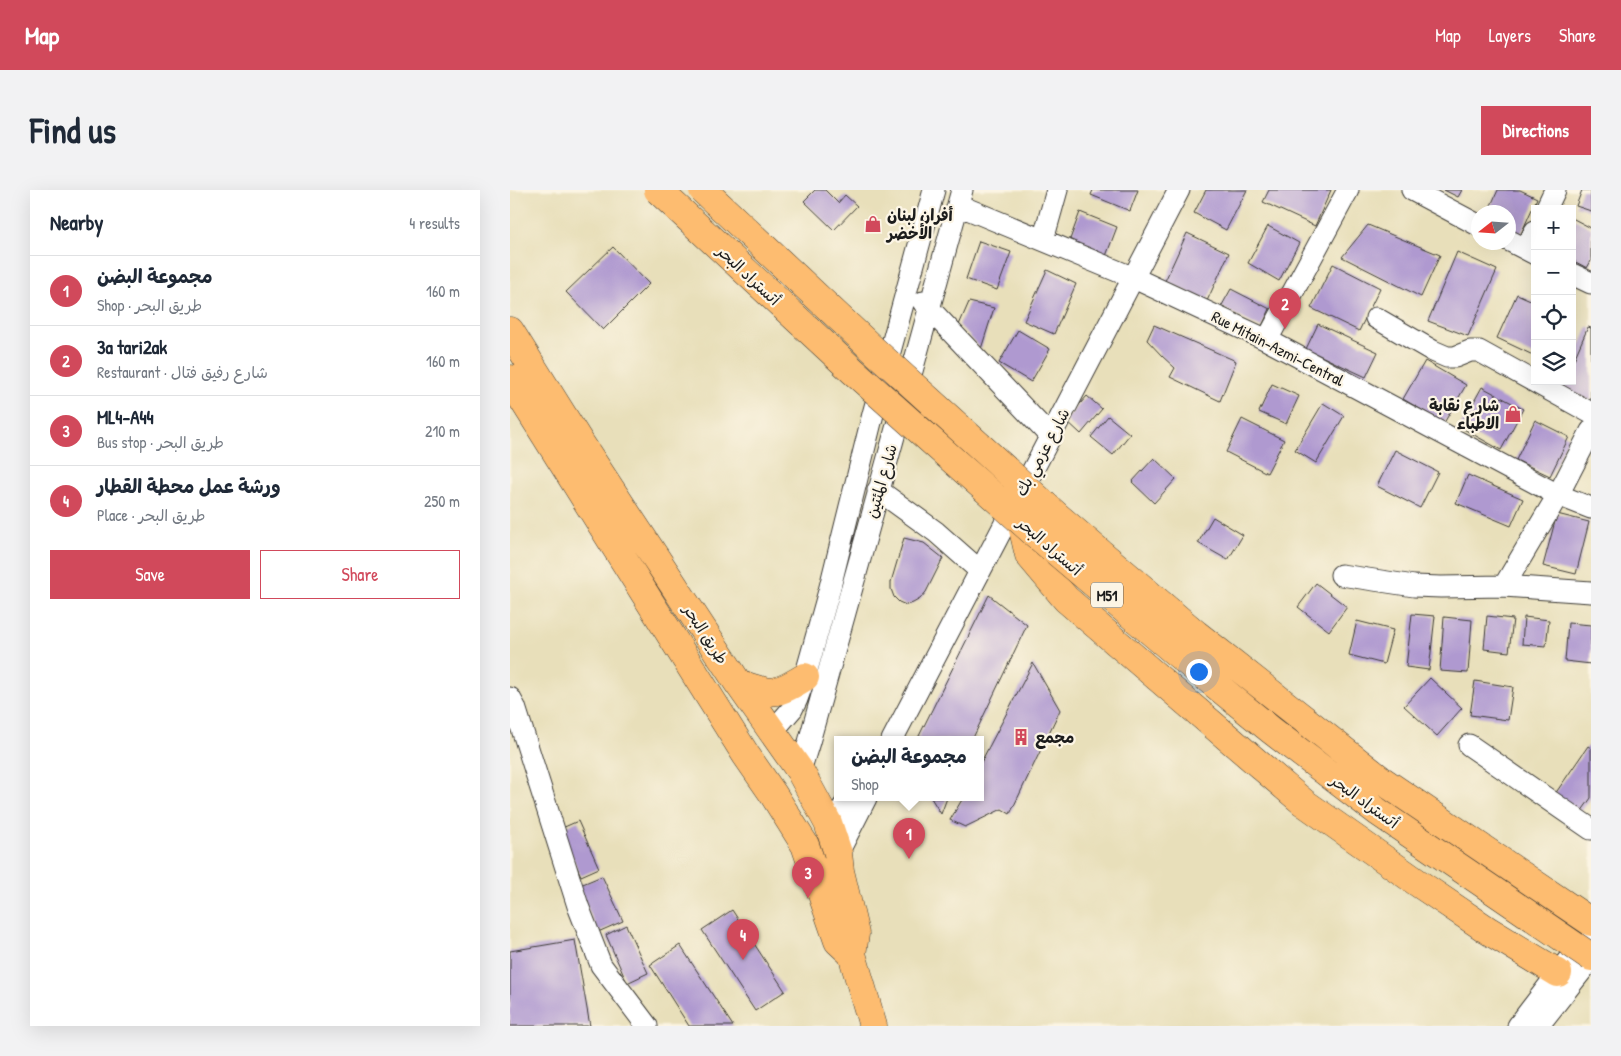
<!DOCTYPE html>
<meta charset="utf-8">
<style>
body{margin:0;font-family:"Patrick Hand","Playpen Sans Arabic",sans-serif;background:#f2f2f3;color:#1f2937}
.controls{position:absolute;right:15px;top:15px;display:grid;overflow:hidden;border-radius:0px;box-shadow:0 5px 20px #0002}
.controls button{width:45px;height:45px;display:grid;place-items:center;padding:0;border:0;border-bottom:1px solid #e0e1e3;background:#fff;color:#1f2937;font:25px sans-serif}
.compass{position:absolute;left:961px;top:15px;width:45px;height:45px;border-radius:50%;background:#fff;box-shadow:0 5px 20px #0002;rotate:253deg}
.you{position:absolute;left:688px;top:481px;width:18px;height:18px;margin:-12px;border:4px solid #fff;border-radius:50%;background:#1a73e8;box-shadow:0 0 0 8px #1a73e833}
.badge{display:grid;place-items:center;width:32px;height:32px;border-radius:50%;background:#d1495b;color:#fff;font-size:16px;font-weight:700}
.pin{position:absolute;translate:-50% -41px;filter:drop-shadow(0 1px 2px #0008)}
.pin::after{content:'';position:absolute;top:26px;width:18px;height:15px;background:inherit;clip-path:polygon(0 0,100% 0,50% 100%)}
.popup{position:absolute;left:324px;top:546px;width:150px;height:65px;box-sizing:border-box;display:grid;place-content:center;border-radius:0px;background:#fff;filter:drop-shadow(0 1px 4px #0005);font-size:16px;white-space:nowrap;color:#747a83}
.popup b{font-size:19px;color:#1f2937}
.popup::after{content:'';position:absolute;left:50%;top:100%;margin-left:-10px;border:10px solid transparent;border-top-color:#fff}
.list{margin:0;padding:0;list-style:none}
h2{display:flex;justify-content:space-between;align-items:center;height:65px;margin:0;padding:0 20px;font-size:21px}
h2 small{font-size:16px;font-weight:400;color:#747a83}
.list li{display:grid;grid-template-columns:32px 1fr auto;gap:15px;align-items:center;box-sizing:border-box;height:70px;padding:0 20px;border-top:1px solid #e0e1e3}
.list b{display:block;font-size:19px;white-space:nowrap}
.list p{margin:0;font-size:16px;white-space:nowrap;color:#747a83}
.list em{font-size:16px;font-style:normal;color:#747a83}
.actions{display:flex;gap:10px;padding:15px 20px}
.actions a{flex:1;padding:11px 0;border:1px solid #d1495b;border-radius:0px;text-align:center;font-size:18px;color:#d1495b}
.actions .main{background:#d1495b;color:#fff}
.icon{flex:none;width:28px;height:28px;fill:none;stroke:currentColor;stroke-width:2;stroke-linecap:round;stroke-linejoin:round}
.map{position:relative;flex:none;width:1081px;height:836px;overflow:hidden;border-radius:0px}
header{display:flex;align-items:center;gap:30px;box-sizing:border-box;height:70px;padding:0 25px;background:#d1495b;color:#fff}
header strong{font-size:24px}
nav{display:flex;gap:28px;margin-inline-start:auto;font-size:18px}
.intro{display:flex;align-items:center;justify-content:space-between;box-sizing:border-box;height:120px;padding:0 30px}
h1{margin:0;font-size:35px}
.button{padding:12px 22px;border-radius:0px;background:#d1495b;color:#fff;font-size:18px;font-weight:700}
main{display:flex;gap:30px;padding:0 30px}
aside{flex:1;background:#fff;border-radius:0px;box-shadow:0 5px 20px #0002}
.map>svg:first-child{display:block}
</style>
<header>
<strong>Map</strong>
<nav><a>Map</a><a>Layers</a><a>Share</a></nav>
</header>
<div class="intro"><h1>Find us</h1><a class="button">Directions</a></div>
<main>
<aside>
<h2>Nearby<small>4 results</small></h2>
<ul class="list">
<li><span class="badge">1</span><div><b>مجموعة البضن</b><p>Shop · طريق البحر</p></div><em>160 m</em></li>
<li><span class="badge">2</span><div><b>3a tari2ak</b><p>Restaurant · شارع رفيق فتال</p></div><em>160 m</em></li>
<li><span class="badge">3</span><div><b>ML4-A44</b><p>Bus stop · طريق البحر</p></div><em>210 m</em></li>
<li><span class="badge">4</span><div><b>ورشة عمل محطة القطار</b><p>Place · طريق البحر</p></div><em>250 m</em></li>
</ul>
<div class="actions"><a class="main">Save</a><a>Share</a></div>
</aside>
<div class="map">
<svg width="1081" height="836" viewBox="0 0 1081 836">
<rect width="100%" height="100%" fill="#fcf5e5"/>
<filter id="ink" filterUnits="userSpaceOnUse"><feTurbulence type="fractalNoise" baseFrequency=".02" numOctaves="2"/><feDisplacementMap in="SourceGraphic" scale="10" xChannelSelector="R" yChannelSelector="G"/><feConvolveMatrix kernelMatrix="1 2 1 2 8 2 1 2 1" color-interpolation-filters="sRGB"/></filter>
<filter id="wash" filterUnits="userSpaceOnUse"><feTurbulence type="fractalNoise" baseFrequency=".0096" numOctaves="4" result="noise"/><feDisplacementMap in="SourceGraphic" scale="20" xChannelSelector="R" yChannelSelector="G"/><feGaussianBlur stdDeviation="1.12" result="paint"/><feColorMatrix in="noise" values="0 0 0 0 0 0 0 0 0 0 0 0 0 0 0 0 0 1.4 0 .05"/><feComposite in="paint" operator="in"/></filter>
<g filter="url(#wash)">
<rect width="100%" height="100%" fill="#e8dfba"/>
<g id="blocks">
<path fill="#af99d0" d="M305,0h10l13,13 7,-8 12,11 -23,24 -30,-29z
M583,0h45l-8,21 -39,-16z
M696,0h41l-21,40 -32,-17z
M759,0h62l-16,36 -52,-24z
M934,0h18l-4,7z
M988,0h22l17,8 -17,38 -12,-5v-19h-20z
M1072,0h9v21l-15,-5z
M570,22l37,15 -11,29 -37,-14z
M1062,28l19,10v33l-4,7 -15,-8z
M858,35l72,30 -19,42 -79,-40z
M758,36l31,17 -20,38 -31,-18z
M677,43l42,20 -22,48 -42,-20z
M469,51l32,11 -14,38 -31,-11z
M103,57l36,37 -46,46 -37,-38z
M947,62l40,18 -29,66 -40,-15z
M823,74l47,24 -21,43 -48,-23z
M537,80l29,14 -22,50 -30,-13z
M721,99l39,20 -9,19 -40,-21z
M1007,104l18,8v54l-38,-18z
M459,112l25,6 -13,41 -22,-24z
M808,134l60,28 -12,25 -60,-28z
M644,135l82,36 -16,40 -50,-24 5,-9 -13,-12 -15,-16z
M1078,137l3,1v73l-29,-13 3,-7h7v-17z
M508,140l32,19 -19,33 -32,-19z
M915,171l41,24 -22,38 -41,-24z
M762,194l27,12 -13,28 -27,-12z
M972,197l41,22 -22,41 -41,-23z
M577,206l15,13 -21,25 -15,-14z
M813,213l21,13 -28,47 -21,-13z
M598,226l22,18 -17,21 -22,-18z
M732,229l42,21 -17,33 -41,-21z
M1025,230l34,17 -19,39 -34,-16z
M885,260l43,22 -18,36 -43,-22z
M644,268l22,21 -22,24 -22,-21z
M958,285l55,24 -12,27 -55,-23z
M1047,324l32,8 -13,52 -33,-8z
M703,327l30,18 -15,25 -30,-17z
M394,348l20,5 19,15 -17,34 -6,7 -7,4 -7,2 -7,-3 -5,-5 -3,-8v-7z
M806,393l31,24 -18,24 -31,-24z
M479,405l38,30 -55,115h-55z
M902,424l23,2 -6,54 -23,-3z
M977,426l26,3 -4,33 -25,-3z
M934,427l28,3 -4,53 -28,-2z
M1014,427l25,3 -3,26 -24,-2z
M847,431l36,9 -9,34 -35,-9z
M1058,433l23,2v39l-26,-3z
M523,473l27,47 -50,104 -8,-5 -37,18 -15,-7 13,-22h17v-34z
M920,488l32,30 -25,28 -33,-30z
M965,491l38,6 -5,33 -38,-5z
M1078,556l3,2v50l-10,14 -26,-18z
M421,608h16l-6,16z
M68,631l21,47 -18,8 -21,-47z
M92,686l21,45 -25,11 -20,-46z
M222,720l53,81 -30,20 -53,-81z
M116,735l22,48 -21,10 -21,-48z
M65,750l15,86h-80v-75z
M170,755l53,81h-44l-39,-61z"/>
</g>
</g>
<g filter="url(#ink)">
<use href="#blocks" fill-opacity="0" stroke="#3b3934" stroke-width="1"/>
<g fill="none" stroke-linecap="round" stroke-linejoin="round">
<g stroke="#3b3934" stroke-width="23">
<path id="minor" d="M902,0l66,35
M448,15l176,73 133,62 291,155 33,13
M1036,19l9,-19
M533,50l14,-50
M998,50l27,14
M1016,59l9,-18
M1062,84l19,9
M413,112l127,134
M866,128l57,33 14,6h8l15,-6h9l112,62
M757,150l81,-150
M368,300l58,42 43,38
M831,385l73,11 27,1 63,-1 87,6
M994,396l54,-91 33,-64
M0,508l5,9 63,199 23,59 46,61
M263,541l19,-22 5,-10 8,-22 24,-86 44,-177 61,-224
M382,550l287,-550
M959,555l122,84
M290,581l9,-29c51,-184 103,-367 153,-552
M318,633l10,-9 12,-16
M328,663l28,-55
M1008,836l73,-96
M1028,836l53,-67"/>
</g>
<g stroke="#3b3934" stroke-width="29">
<path id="highway" d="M0,141l67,107 161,245 62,88 28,52 10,30 2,18 15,63 -3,20 21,72
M0,189l236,376 27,39 32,51 33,96 14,13
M511,331l8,34 37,44 237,203 115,81 71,48 69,42
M228,493c34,12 36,13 67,-6"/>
</g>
<use href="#minor" stroke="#fff" stroke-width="21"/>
<use href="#highway" stroke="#fdbc6f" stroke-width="28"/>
<g stroke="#3b3934" stroke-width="29" stroke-linecap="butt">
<path id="highway-bridge" d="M148,0l195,181 186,166 136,115 96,78 107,82 213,145
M193,0l174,163 180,163 139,118 184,145 211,143"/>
</g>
<use href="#highway-bridge" stroke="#fdbc6f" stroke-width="28"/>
</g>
</g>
<defs>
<g id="shop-bare" transform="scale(1.35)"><path d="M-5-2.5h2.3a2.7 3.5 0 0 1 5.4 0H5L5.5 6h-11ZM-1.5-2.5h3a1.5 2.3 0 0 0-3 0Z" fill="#d1495b" stroke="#fcf5e5" stroke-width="2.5" paint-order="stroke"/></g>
<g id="building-bare" transform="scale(1.35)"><path d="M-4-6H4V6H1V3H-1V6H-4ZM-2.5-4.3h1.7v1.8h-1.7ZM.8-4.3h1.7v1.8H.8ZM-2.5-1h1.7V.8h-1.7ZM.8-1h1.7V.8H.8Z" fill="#d1495b" stroke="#fcf5e5" stroke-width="2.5" paint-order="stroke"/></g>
</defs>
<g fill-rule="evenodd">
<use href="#shop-bare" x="363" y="34"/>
<use href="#shop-bare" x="1003" y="224"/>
<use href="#building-bare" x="511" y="547"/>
</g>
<g text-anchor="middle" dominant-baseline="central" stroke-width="4.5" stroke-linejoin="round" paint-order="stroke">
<rect fill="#fcf5e5" stroke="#5f5d58" stroke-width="1" x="581" y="392.5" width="32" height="25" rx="4"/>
<g font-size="15" font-weight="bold" fill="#1c1c1c">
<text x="597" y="405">M51</text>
</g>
<g font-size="16" font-weight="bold" fill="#1c1c1c" stroke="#fcf5e5" text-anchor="start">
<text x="377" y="25">أفران لبنان<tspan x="377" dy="18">الأخضر</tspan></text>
<text x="989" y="215" text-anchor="end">شارع نقابة<tspan x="989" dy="18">الاطباء</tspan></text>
<text x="525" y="547">مجمع</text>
</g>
<g font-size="16" fill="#1c1c1c" stroke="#fcf5e5">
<text transform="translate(239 85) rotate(43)">أتستراد البحر</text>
<text transform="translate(768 158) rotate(27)">Rue Mitain-Azmi-Central</text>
<text transform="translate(532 262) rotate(-62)">شارع عزمي بك</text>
<text transform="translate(371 291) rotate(-74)">شارع المئتين</text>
<text transform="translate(540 356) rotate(41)">أتستراد البحر</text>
<text transform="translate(196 444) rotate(57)">طريق البحر</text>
<text transform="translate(855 611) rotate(36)">أتستراد البحر</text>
</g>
</g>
</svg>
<div class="controls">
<button>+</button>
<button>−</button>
<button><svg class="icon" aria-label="locate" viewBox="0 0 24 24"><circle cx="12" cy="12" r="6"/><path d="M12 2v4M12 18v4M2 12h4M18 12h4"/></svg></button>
<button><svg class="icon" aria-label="layers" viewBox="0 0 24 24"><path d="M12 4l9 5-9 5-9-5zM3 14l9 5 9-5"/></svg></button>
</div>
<svg class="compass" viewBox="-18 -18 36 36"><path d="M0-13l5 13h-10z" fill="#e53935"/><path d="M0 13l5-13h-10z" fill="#747a83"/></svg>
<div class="you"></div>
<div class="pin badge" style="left:399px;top:669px">1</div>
<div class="popup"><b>مجموعة البضن</b>Shop</div>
<div class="pin badge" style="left:775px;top:139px">2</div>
<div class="pin badge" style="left:298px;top:708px">3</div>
<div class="pin badge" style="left:233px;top:770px">4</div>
</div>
</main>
